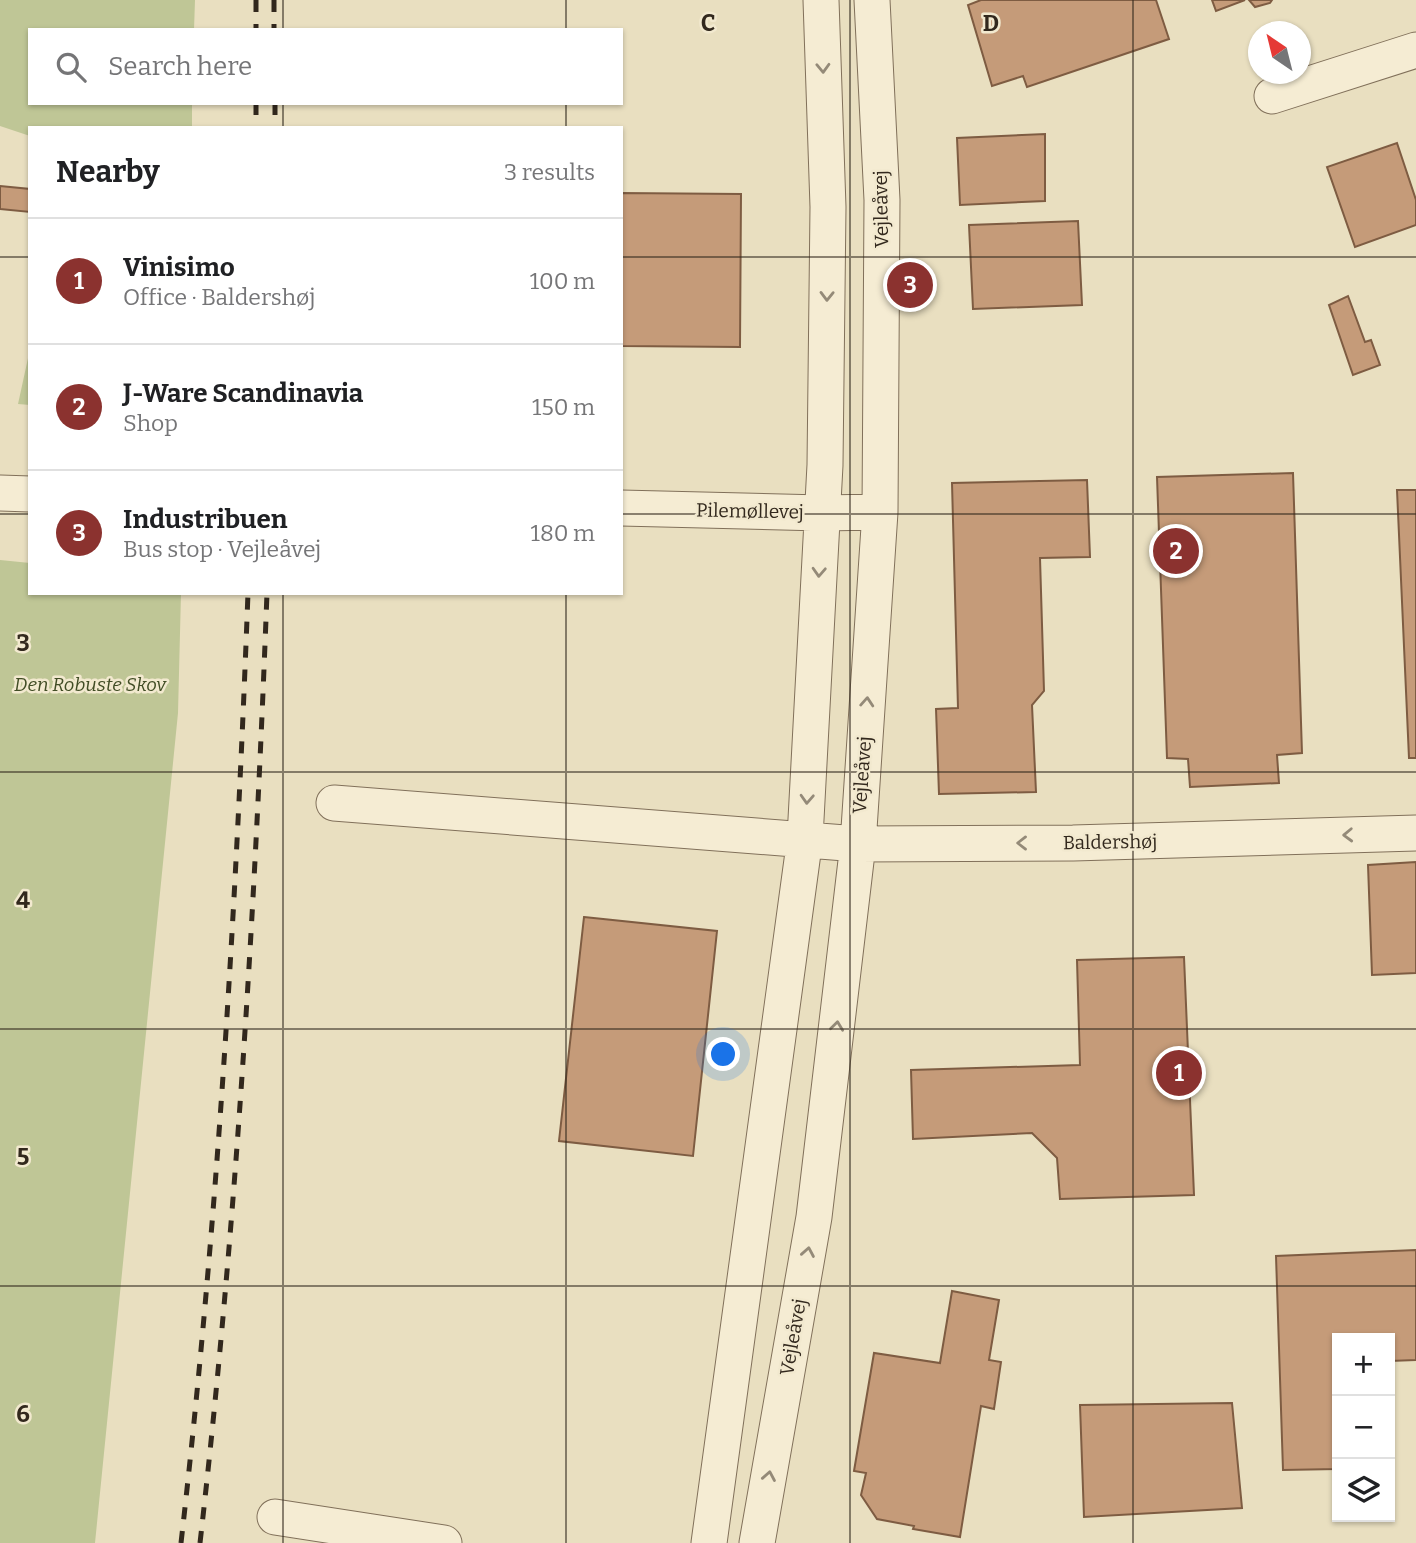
<!DOCTYPE html>
<meta charset="utf-8">
<style>
body{margin:0;font-family:Bitter,serif;background:#f6f6f6;color:#202124}
.controls{position:absolute;right:21px;bottom:21px;display:grid;overflow:hidden;border-radius:0px;box-shadow:0 2px 5px #0004}
.controls button{width:63px;height:63px;display:grid;place-items:center;padding:0;border:0;border-bottom:2px solid #e0e0e0;background:#fff;color:#202124;font:35px sans-serif}
.compass{position:absolute;left:1248px;top:21px;width:63px;height:63px;border-radius:50%;background:#fff;box-shadow:0 2px 5px #0004;rotate:325deg}
.you{position:absolute;left:724px;top:1055px;width:24px;height:24px;margin:-18px;border:5px solid #fff;border-radius:50%;background:#1a73e8;box-shadow:0 0 0 10px #1a73e833}
.badge{display:grid;place-items:center;width:46px;height:46px;border-radius:50%;background:#8b322f;color:#fff;font-size:23px;font-weight:700}
.pin{position:absolute;translate:-50% -50%;border:4px solid #fff;box-shadow:0 2px 7px #0006}
.list{margin:0;padding:0;list-style:none}
h2{display:flex;justify-content:space-between;align-items:center;height:91px;margin:0;padding:0 28px;font-size:30px}
h2 small{font-size:23px;font-weight:400;color:#757577}
.list li{display:grid;grid-template-columns:46px 1fr auto;gap:21px;align-items:center;box-sizing:border-box;height:126px;padding:0 28px;border-top:2px solid #e0e0e0}
.list b{display:block;font-size:26px;white-space:nowrap}
.list p{margin:0;font-size:23px;white-space:nowrap;color:#757577}
.list em{font-size:23px;font-style:normal;color:#757577}
.icon{flex:none;width:38px;height:38px;fill:none;stroke:currentColor;stroke-width:2;stroke-linecap:round;stroke-linejoin:round}
.map{position:relative;flex:none;width:1416px;height:1543px;overflow:hidden}
.search{position:absolute;background:#fff;box-shadow:0 2px 5px #0004;left:28px;top:28px;width:595px;height:77px;display:flex;align-items:center;gap:18px;box-sizing:border-box;padding:0 24px;border-radius:0px;color:#757577;font-size:26px}
.panel{position:absolute;background:#fff;box-shadow:0 2px 5px #0004;left:28px;top:126px;width:595px;height:469px;border-radius:0px}
.map>svg:first-child{display:block}
</style>
<div class="map">
<svg width="1416" height="1543" viewBox="0 0 1416 1543">
<rect width="100%" height="100%" fill="#e9dfc0"/>
<path fill="#bfc696" d="M0,0h195l-1,30h-164v73h162v25h-162v8l-30,-10z
M30,349v56l-12,-1z
M0,560l30,3v30h151l-3,120 -83,830h-95z"/>
<path fill="#c59b79" stroke="#7e5c42" stroke-width="2" d="M981,0h175l13,39 -142,48 -4,-11 -31,10 -24,-81z
M1212,0h33l-29,11z
M1249,0h23l-2,3 -15,4z
M1045,134v67l-85,4 -3,-67z
M1397,143l19,57v25l-61,22 -28,-80z
M0,186l30,3v23l-30,-3z
M621,193l120,1 -1,153 -119,-1z
M1078,221l4,84 -109,4 -4,-84z
M1348,296l17,46 6,-2 9,25 -27,10 -24,-70z
M1293,473l9,280 -25,2 2,28 -89,4 -2,-28 -21,-1 -10,-281z
M1087,480l3,77 -50,1 4,133 -12,14 4,87 -97,2 -3,-85 22,-1 -6,-225z
M1397,490h19v268h-7z
M1416,862v111l-44,2 -4,-110z
M584,917l133,14 -24,225 -134,-15z
M1184,957l10,238 -134,4 -3,-41 -25,-25 -119,6 -2,-69 169,-5 -3,-105z
M1416,1250v110l-26,1v-23h-53v131l-54,1 -7,-214z
M952,1291l47,9 -10,60 12,2 -7,47 -13,-3 -21,131 -47,-8 1,-3 -37,-7 -16,-24 5,-22 -12,-2 20,-118 66,10z
M1232,1403l10,105 -158,9 -4,-112z
M1390,1409l3,59h-3z"/>
<g fill="none" stroke-linecap="round" stroke-linejoin="round">
<g stroke="#81705a" stroke-width="37">
<path id="minor" d="M1272,96l144,-46
M0,493l30,1
M621,508l201,5 58,-1
M334,803l524,41 215,-1 343,-10
M275,1517l169,26
M709,1543l96,-705 20,-373 3,-258 -7,-207
M757,1543l57,-326 44,-373 22,-332 2,-312 -10,-200"/>
</g>
<use href="#minor" stroke="#f5ecd3" stroke-width="35"/>
<path stroke="#32281d" stroke-width="5" stroke-dasharray="12 12" stroke-linecap="butt" d="M256,0v30
M274,0v30
M256,103v25
M275,103v25
M181,1543c36,-315 55,-633 67,-950
M200,1543c36,-315 55,-633 67,-950"/>
</g>
<defs><path id="oneway-chevron" d="M-2-3.5L2.5 0L-2 3.5" fill="none" stroke-width="1.6" stroke-linecap="round" stroke-linejoin="round" transform="scale(1.75)"/></defs>
<g stroke="#948a78">
<use href="#oneway-chevron" transform="translate(823 68) rotate(88)"/>
<use href="#oneway-chevron" transform="translate(827 296) rotate(91)"/>
<use href="#oneway-chevron" transform="translate(819 572) rotate(93)"/>
<use href="#oneway-chevron" transform="translate(867 702) rotate(-86)"/>
<use href="#oneway-chevron" transform="translate(807 799) rotate(93)"/>
<use href="#oneway-chevron" transform="translate(1348 835) rotate(178)"/>
<use href="#oneway-chevron" transform="translate(1022 843) rotate(180)"/>
<use href="#oneway-chevron" transform="translate(837 1026) rotate(-83)"/>
<use href="#oneway-chevron" transform="translate(808 1252) rotate(-80)"/>
<use href="#oneway-chevron" transform="translate(769 1476) rotate(-80)"/>
</g>
<path fill="none" stroke="#32281d" stroke-width="2" stroke-opacity="0.55" d="M283,0v30M566,0v30M850,0v1543M1133,0v1543M283,103v25M566,103v25M0,257h30M621,257h795M0,514h30M621,514h795M283,593v950M566,593v950M0,772h1416M0,1029h1416M0,1286h1416"/>
<g text-anchor="middle" dominant-baseline="central" stroke-width="5" stroke-linejoin="round" paint-order="stroke">
<g font-size="19" fill="#32281d" stroke="#f2e9cf">
<text transform="translate(881 209) rotate(-91)">Vejleåvej</text>
<text transform="translate(750 511) rotate(1)">Pilemøllevej</text>
<text transform="translate(862 775) rotate(-86)">Vejleåvej</text>
<text transform="translate(1110 842) rotate(-1)">Baldershøj</text>
<text transform="translate(793 1337) rotate(-80)">Vejleåvej</text>
</g>
<g font-size="19" font-style="italic" fill="#414d25" stroke="#f2e9cf">
<text x="90" y="684">Den Robuste Skov</text>
</g>
</g>
<g font-size="23" text-anchor="middle" font-weight="bold" fill="#32281d" stroke="#f2e9cf" stroke-width="5" stroke-linejoin="round" paint-order="stroke">
<text x="708" y="31">C</text>
<text x="991" y="31">D</text>
<text x="23" y="651">3</text>
<text x="23" y="908">4</text>
<text x="23" y="1165">5</text>
<text x="23" y="1422">6</text>
</g>
</svg>
<div class="controls">
<button>+</button>
<button>−</button>
<button><svg class="icon" aria-label="layers" viewBox="0 0 24 24"><path d="M12 4l9 5-9 5-9-5zM3 14l9 5 9-5"/></svg></button>
</div>
<svg class="compass" viewBox="-18 -18 36 36"><path d="M0-13l5 13h-10z" fill="#e53935"/><path d="M0 13l5-13h-10z" fill="#757577"/></svg>
<div class="you"></div>
<div class="pin badge" style="left:1179px;top:1073px">1</div>
<div class="pin badge" style="left:1176px;top:551px">2</div>
<div class="pin badge" style="left:910px;top:285px">3</div>
<div class="search"><svg class="icon" aria-label="search" viewBox="0 0 24 24"><circle cx="10" cy="10" r="6"/><path d="M15 15l6 6"/></svg>Search here</div>
<section class="panel">
<h2>Nearby<small>3 results</small></h2>
<ul class="list">
<li><span class="badge">1</span><div><b>Vinisimo</b><p>Office · Baldershøj</p></div><em>100 m</em></li>
<li><span class="badge">2</span><div><b>J-Ware Scandinavia</b><p>Shop</p></div><em>150 m</em></li>
<li><span class="badge">3</span><div><b>Industribuen</b><p>Bus stop · Vejleåvej</p></div><em>180 m</em></li>
</ul>
</section>
</div>
